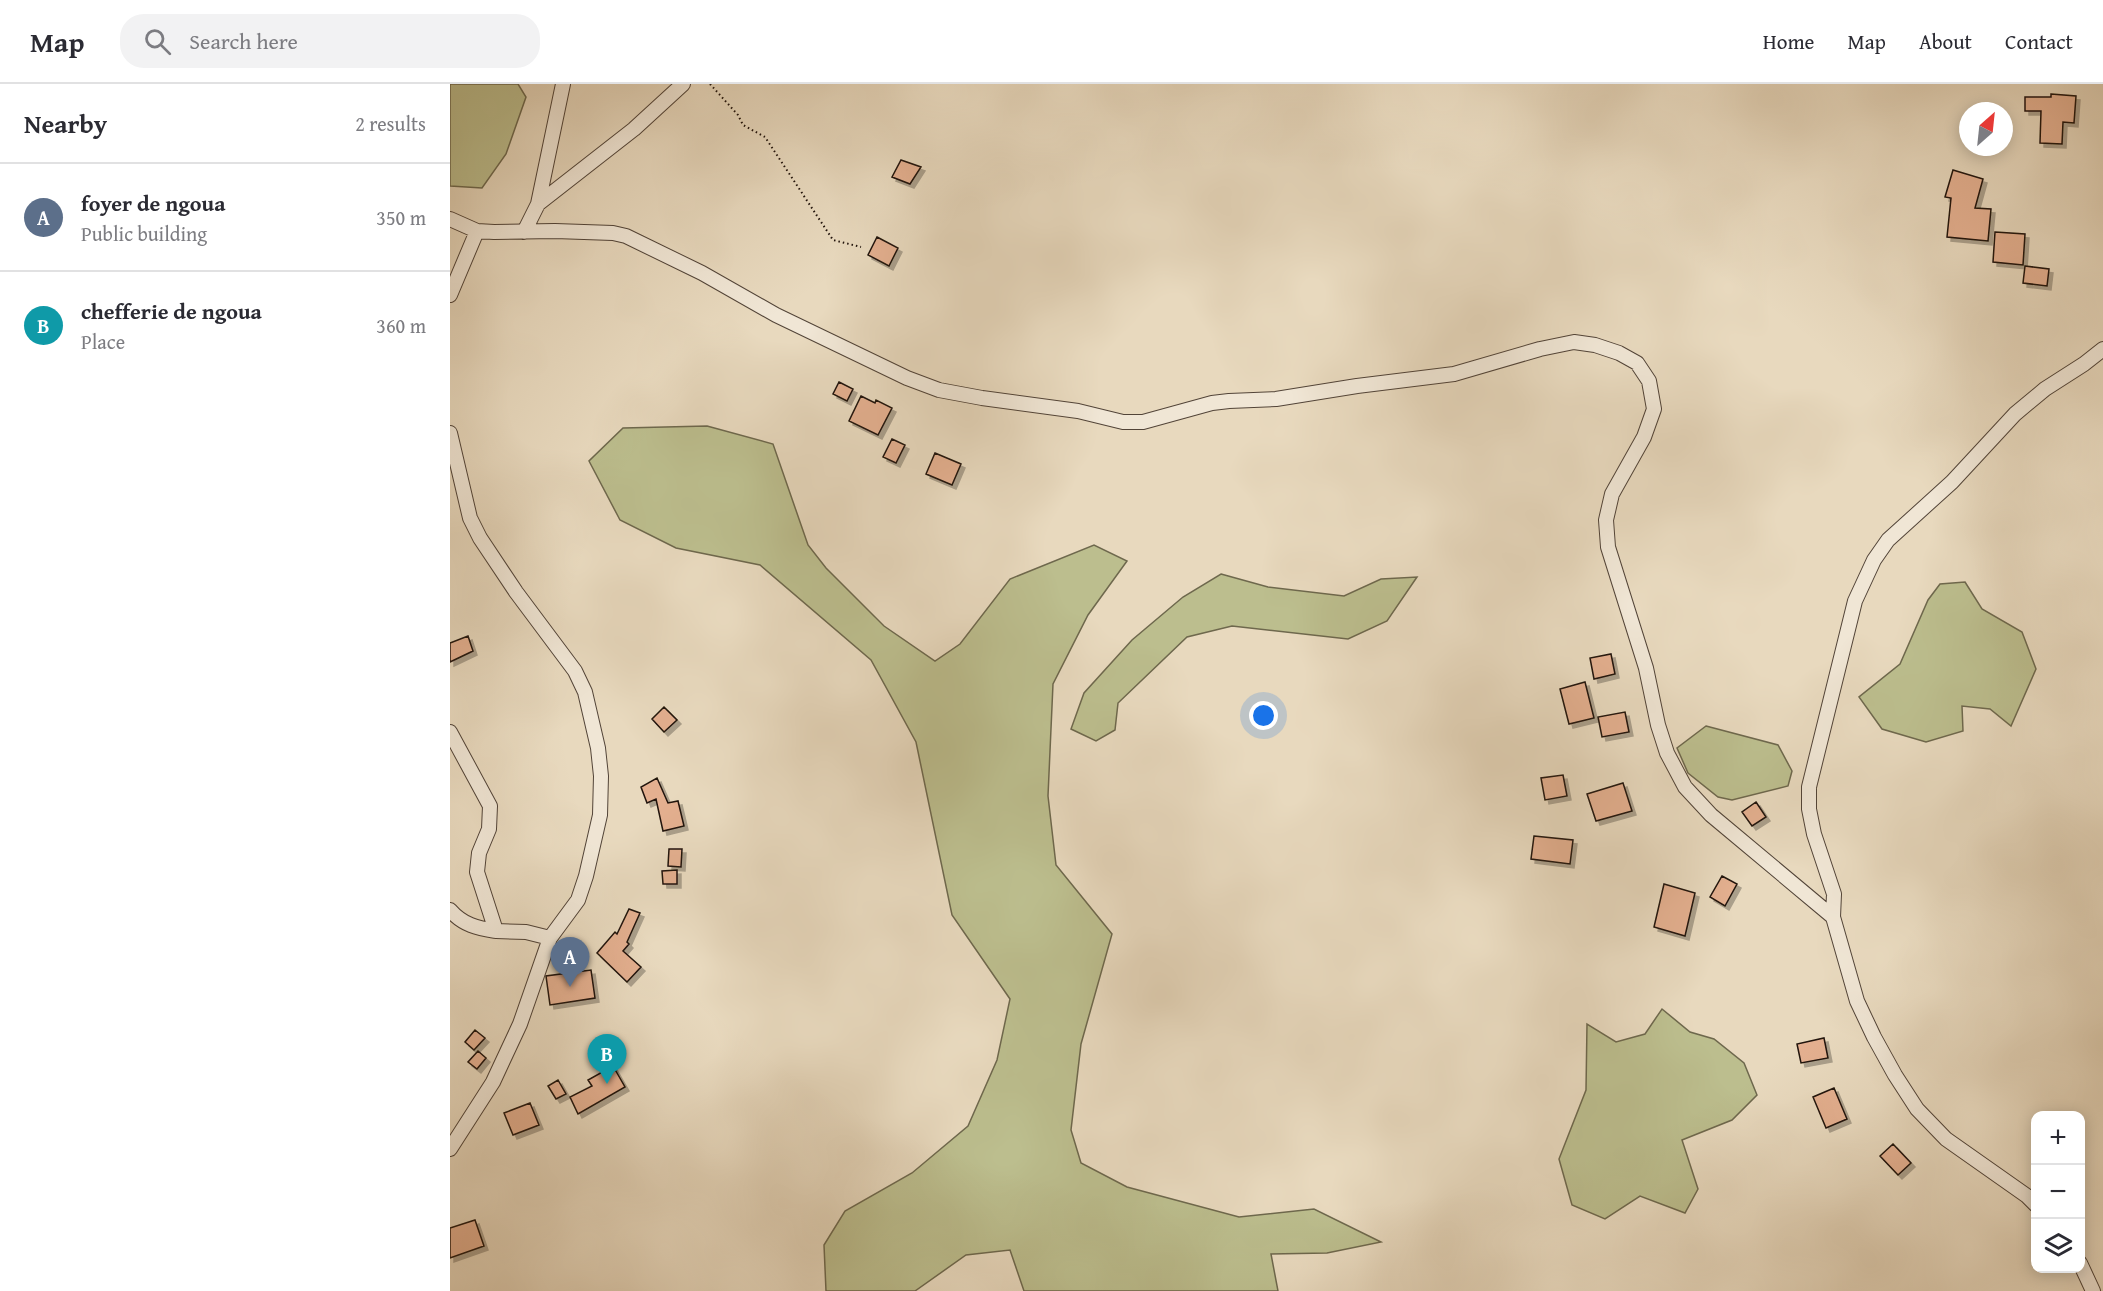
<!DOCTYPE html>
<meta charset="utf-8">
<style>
body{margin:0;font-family:"Gentium Book Plus",serif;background:#f2f2f3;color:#2b2b33}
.controls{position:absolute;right:18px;bottom:18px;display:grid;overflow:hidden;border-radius:12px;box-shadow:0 3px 15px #0003}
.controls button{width:54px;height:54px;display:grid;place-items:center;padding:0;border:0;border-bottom:2px solid #e1e1e2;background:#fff;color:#2b2b33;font:30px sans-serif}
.compass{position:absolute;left:1509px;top:18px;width:54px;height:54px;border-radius:50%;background:#fff;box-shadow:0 3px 15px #0003;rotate:27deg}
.you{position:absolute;left:814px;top:632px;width:21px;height:21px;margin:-15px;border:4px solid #fff;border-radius:50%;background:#1a73e8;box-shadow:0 0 0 9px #1a73e833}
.badge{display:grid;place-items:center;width:39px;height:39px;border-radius:50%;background:#8f2418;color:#fff;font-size:20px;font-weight:700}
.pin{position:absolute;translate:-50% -50px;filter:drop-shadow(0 2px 3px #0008)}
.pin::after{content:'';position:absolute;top:32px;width:21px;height:18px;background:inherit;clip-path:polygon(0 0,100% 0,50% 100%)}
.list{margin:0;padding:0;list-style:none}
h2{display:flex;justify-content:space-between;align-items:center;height:78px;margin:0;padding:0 24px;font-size:26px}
h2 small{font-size:20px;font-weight:400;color:#7c7c81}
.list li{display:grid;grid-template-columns:39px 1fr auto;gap:18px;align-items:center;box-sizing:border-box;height:108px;padding:0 24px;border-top:2px solid #e1e1e2}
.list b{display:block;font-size:22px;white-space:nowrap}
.list p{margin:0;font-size:20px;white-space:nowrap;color:#7c7c81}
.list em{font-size:20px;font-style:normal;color:#7c7c81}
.icon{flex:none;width:33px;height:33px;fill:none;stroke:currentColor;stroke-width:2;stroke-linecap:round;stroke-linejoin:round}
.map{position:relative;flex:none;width:1653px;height:1207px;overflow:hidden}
header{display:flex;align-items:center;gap:36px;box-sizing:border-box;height:84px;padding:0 30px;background:#fff;border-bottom:2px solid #e1e1e2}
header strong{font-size:28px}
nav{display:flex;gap:33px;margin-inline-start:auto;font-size:21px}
.search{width:420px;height:54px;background:#f2f2f3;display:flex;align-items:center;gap:15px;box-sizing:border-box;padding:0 21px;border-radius:24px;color:#7c7c81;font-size:22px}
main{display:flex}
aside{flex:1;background:#fff}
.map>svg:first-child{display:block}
</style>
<header>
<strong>Map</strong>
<div class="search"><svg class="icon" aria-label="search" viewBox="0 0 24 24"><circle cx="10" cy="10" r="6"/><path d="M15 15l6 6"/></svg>Search here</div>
<nav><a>Home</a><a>Map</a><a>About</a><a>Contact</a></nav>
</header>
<main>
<aside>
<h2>Nearby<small>2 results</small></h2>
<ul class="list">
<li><span class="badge" style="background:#5c6f8a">A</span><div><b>foyer de ngoua</b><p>Public building</p></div><em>350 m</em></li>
<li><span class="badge" style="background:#0f9aa8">B</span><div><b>chefferie de ngoua</b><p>Place</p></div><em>360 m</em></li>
</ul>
</aside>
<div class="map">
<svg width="1653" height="1207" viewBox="0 0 1653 1207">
<defs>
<filter id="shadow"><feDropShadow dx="4" dy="4" stdDeviation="0" flood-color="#0004"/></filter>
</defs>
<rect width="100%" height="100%" fill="#e8d9be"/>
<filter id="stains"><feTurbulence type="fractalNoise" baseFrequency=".00333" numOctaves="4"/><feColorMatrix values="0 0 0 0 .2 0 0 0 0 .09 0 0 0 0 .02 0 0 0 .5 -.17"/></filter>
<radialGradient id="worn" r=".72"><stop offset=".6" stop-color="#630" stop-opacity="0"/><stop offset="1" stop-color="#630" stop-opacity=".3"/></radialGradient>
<path fill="#bcbe8e" stroke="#6e684d" stroke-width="1.5" d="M0,0h68l8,13 -20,57 -24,34 -32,-2z
M257,342l66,18 35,101 18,23 58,58 51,35 25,-17 50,-65 84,-34 33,16 -39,54 -35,69 -5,112 8,69 56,69 -31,110 -10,86 10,33 46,24 112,30 75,-8 67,33 -54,11 -56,1 7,37h-254l-14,-41 -44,5 -51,36h-89l-2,-46 21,-34 67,-38 56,-47 29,-66 13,-61 -58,-84 -36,-173 -45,-82 -111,-95 -84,-17 -56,-28 -31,-59 34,-33z
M771,490l47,13 76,9 37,-17 36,-2 -30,44 -39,18 -116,-13 -45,11 -69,66 -3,27 -19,11 -25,-12 13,-36 48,-53 51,-43z
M1515,498l17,27 40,23 14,37 -25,57 -21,-17 -28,-3 1,25 -37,11 -44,-13 -23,-32 41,-33 28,-64 12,-16z
M1256,642l72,19 14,26 -4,15 -56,14 -14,-3 -30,-24 -11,-25z
M1212,925l28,23 24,7 30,24 13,32 -25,25 -50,20 16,49 -13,24 -45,-17 -35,23 -33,-14 -13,-46 27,-69 1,-66 29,18 29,-8z"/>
<path fill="#e4b090" stroke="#20130c" stroke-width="1.5" filter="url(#shadow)" d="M1601,10l25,2 -2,27 -11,-1 -1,22 -22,-1 1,-32h-16v-14h26z
M451,76l20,7 -11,17 -18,-7z
M1503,86l30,9 -8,29 16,1 -3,32 -41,-4 4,-39 -6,-1z
M1545,148l30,2 -2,31 -30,-3z
M427,153l21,11 -9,18 -21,-11z
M1575,182l24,3 -2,17 -24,-3z
M389,298l14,7 -6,12 -14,-7z
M411,312l14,7 1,-3 16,8 -14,27 -29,-14z
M442,355l13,6 -9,18 -13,-6z
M485,369l26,11 -9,21 -26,-11z
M18,552l5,15 -23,11v-19z
M1161,570l4,20 -21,5 -4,-21z
M1135,598l9,36 -25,6 -9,-35z
M214,623l13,13 -13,12 -12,-13z
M1175,628l4,20 -27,5 -4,-20z
M1113,691l4,21 -22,4 -4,-22z
M207,694l11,25 10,-2 6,25 -21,5 -7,-32 -9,4 -6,-16z
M1173,699l9,28 -36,10 -9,-27z
M1306,718l10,15 -14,9 -10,-14z
M1084,752l39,4 -3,24 -39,-5z
M219,765h13l-1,18 -13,-1z
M227,786v14h-14l-1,-13z
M1272,792l15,8 -12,22 -15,-9z
M1214,800l31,9 -10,43 -31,-9z
M179,825l11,4 -13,29 2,2 -6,7 18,16 -14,15 -30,-29 18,-21 2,2z
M141,886l4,28 -45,7 -4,-29z
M25,946l10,8 -11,12 -9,-8z
M1374,954l4,20 -27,5 -4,-19z
M28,967l8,7 -9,11 -9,-7z
M163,982l12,21 -47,27 -8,-17 22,-11 -4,-6z
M108,996l8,14 -10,5 -8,-13z
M1384,1004l13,31 -21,9 -13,-31z
M80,1019l9,22 -26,10 -9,-22z
M1443,1060l18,19 -13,12 -18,-19z
M25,1136l9,26 -34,12v-30z"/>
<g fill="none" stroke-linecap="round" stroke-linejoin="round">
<g stroke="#524438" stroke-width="16">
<path id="street" d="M88,120l96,-75 49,-45
M0,135l27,12 17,1 61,-1 58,2 13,3 76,37 74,42 131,63 32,12 43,8 96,13 45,11h20l69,-19 17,-2 47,-2 81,-13 97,-12 86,-25 34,-7 21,3 24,8 18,10 12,18 5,28 -10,28 -32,57 -6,26 2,27 38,121 12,57 9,28 18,34 26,28 122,102
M74,148l14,-28 25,-120
M0,211l27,-64
M0,349l20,85 10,20 36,54 59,79 10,21 13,56 3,28 -1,39 -14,61 -8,24 -28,38 -30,86 -27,58 -43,67
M0,648l40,74 -1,23 -10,24 -2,19 19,59 30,1 24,6
M0,826c13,15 27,18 46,21
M1586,1121l-9,-9 -81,-57 -29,-30 -22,-34 -21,-38 -17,-36 -24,-84 1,-23 -20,-60 -5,-25v-22l46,-186 19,-41 14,-20 64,-58 63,-68 30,-25 39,-25 19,-15
M1630,1179l13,28"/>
</g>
<path stroke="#20130c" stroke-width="2" stroke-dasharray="1.5 3" stroke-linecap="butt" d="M260,0l28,31 5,10 22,12 68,103 28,7"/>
<use href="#street" stroke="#f0e6d5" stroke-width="14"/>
</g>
<rect width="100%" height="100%" filter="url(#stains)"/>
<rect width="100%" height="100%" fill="url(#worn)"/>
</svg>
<div class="controls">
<button>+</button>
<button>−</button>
<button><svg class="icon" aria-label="layers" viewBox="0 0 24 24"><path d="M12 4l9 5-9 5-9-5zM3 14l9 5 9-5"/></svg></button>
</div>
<svg class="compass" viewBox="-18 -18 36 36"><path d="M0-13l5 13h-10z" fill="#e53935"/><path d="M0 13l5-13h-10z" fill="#7c7c81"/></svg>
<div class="you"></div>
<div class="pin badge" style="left:120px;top:903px;background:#5c6f8a">A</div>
<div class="pin badge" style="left:157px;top:1000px;background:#0f9aa8">B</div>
</div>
</main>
